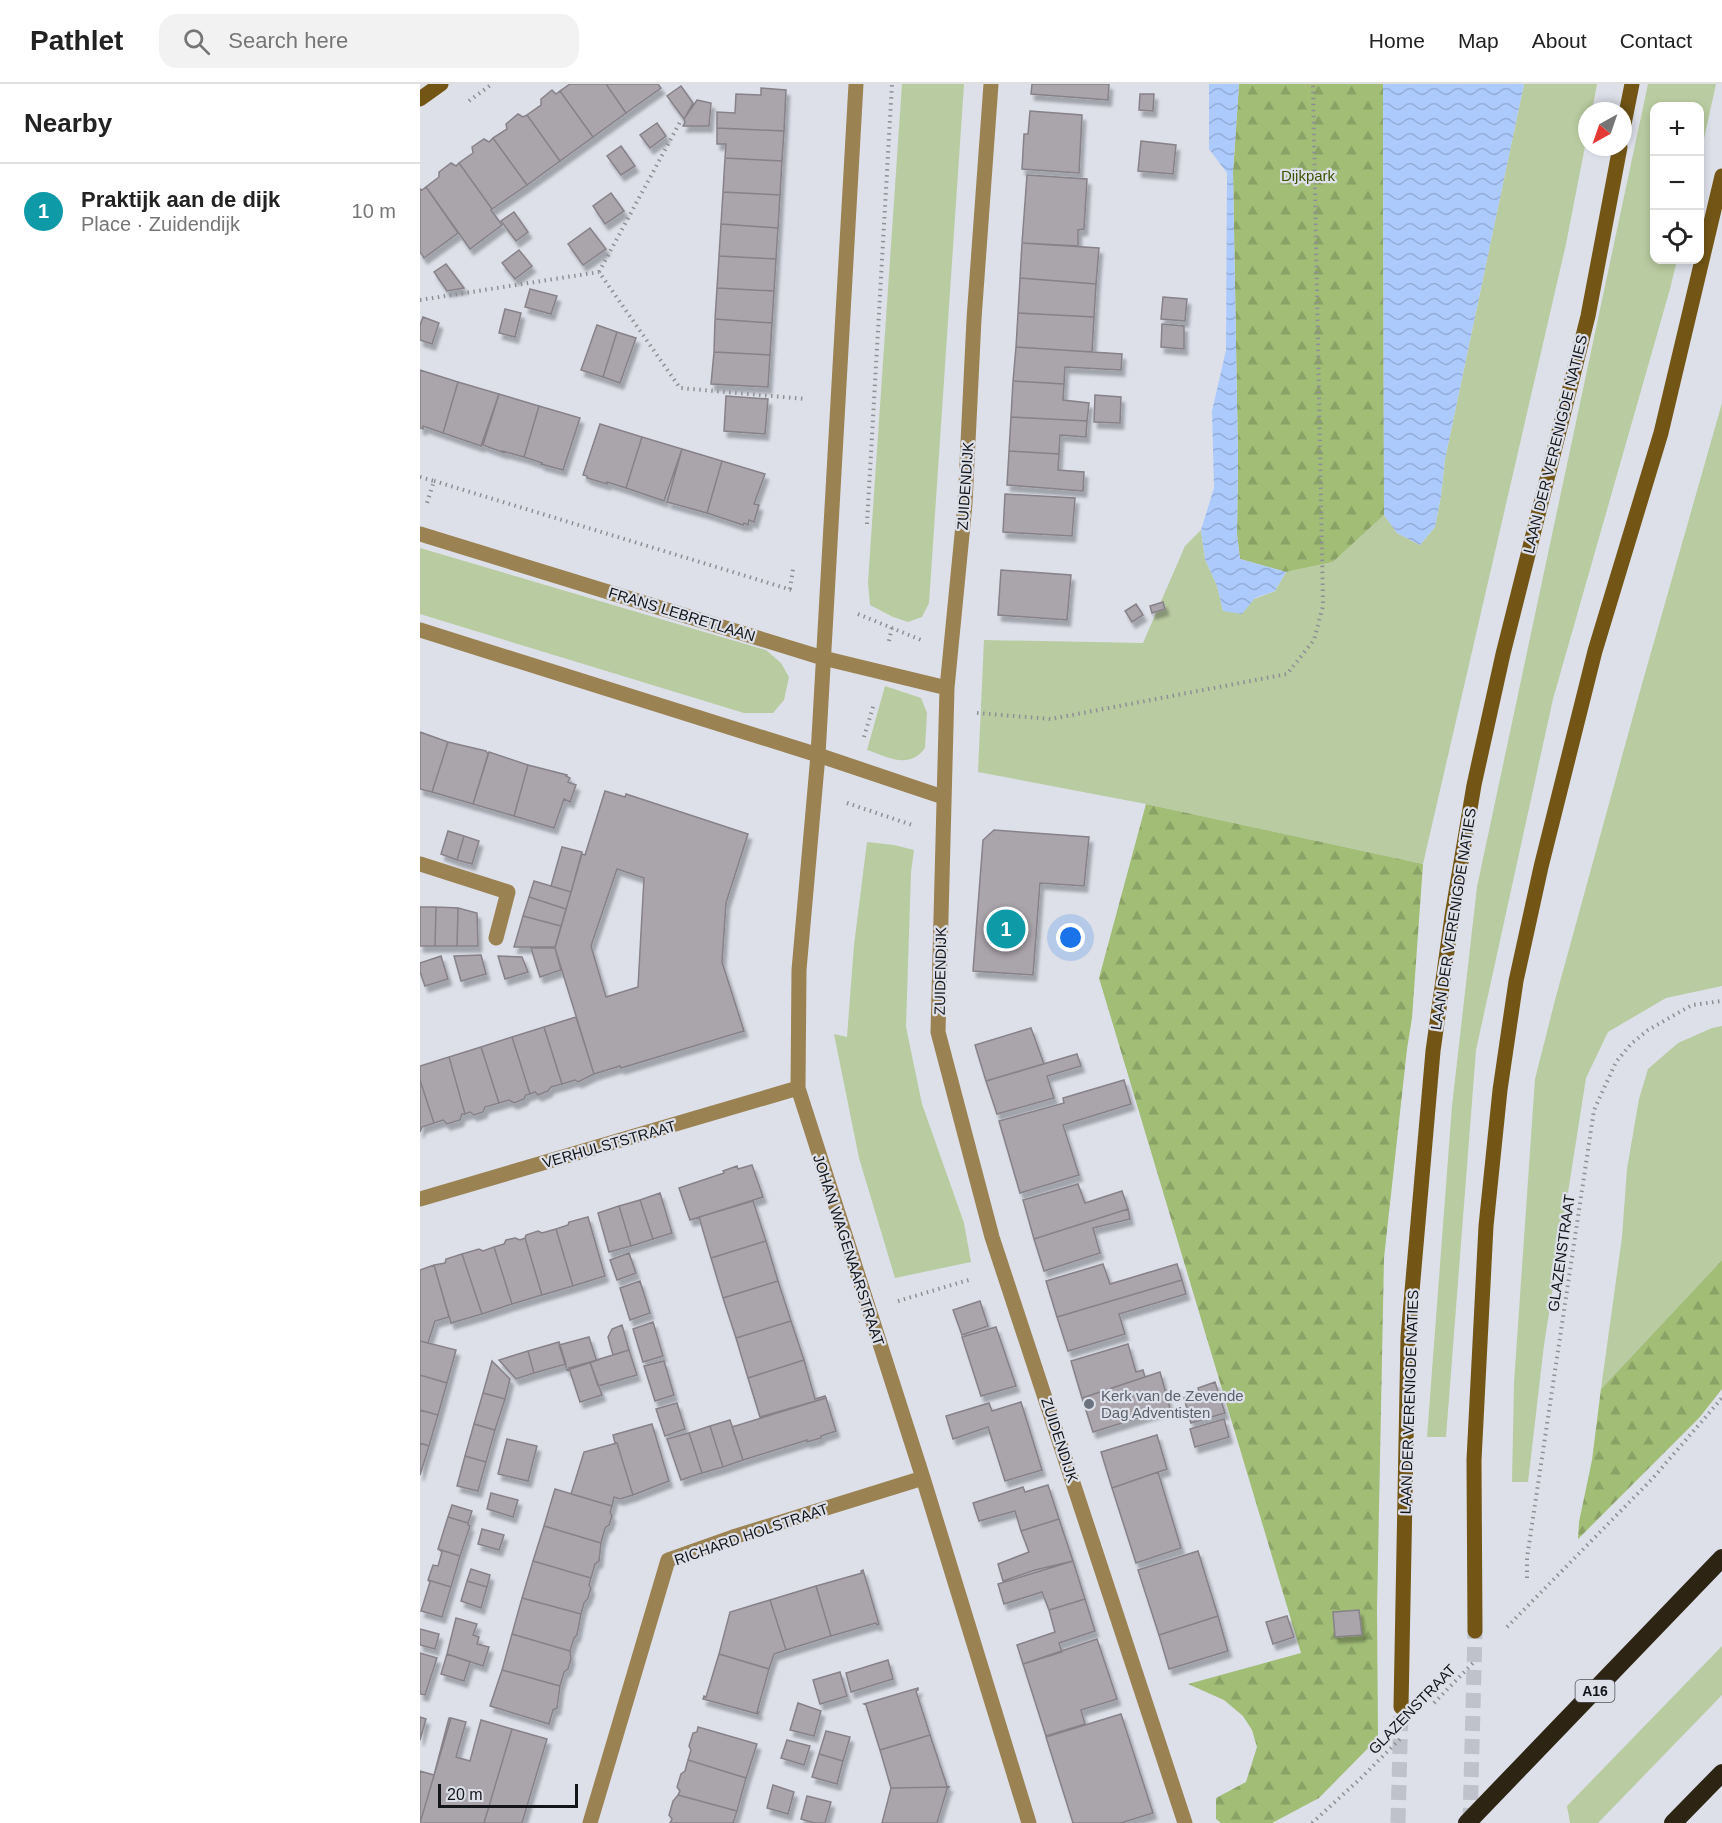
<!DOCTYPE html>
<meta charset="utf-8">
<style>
body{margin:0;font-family:Helvetica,sans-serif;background:#f2f2f2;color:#222}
.controls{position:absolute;right:18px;top:18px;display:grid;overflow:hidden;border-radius:12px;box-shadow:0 3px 9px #0003}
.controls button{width:54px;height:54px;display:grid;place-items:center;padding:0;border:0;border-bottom:2px solid #e0e0e0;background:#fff;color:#222;font:30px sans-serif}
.compass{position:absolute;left:1158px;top:18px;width:54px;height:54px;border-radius:50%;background:#fff;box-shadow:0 3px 9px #0003;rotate:220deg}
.scale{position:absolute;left:18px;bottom:15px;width:140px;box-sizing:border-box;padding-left:6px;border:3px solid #141518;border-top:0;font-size:16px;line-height:21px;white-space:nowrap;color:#141518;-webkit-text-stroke:4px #dde0e9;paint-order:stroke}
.you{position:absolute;left:651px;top:854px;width:21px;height:21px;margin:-15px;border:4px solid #fff;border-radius:50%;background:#1a73e8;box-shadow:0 0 0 9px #1a73e833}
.badge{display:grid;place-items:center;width:39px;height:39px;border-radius:50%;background:#626330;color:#fff;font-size:20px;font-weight:700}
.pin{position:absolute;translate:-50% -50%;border:3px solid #fff;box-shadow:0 2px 6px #0006}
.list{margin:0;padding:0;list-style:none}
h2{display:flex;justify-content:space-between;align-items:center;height:78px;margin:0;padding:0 24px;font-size:26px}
h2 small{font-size:20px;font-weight:400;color:#767676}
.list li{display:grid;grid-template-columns:39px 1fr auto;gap:18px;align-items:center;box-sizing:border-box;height:96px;padding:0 24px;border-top:2px solid #e0e0e0}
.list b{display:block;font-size:22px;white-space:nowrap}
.list p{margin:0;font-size:20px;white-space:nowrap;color:#767676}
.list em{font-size:20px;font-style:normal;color:#767676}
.icon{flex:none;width:33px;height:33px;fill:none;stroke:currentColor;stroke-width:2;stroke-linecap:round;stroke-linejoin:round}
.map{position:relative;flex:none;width:1302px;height:1739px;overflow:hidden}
header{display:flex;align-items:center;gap:36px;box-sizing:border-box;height:84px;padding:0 30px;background:#fff;border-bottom:2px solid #e0e0e0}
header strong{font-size:28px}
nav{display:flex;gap:33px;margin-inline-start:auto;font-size:21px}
.search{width:420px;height:54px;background:#f2f2f2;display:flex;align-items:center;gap:15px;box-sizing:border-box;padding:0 21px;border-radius:18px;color:#767676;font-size:22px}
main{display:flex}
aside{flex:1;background:#fff}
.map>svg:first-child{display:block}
</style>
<header>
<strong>Pathlet</strong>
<div class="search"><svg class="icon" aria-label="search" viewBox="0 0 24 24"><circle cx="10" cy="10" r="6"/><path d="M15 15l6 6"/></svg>Search here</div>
<nav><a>Home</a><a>Map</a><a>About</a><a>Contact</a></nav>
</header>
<main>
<aside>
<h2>Nearby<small></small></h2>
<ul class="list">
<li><span class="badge" style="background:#0f9aa8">1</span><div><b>Praktijk aan de dijk</b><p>Place · Zuidendijk</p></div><em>10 m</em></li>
</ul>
</aside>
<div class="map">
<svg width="1302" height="1739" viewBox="0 0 1302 1739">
<defs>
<pattern id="forest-firs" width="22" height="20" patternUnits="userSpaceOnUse" patternTransform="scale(1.5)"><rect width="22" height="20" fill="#a1bd76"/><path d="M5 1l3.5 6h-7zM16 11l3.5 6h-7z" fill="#8aa265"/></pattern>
<pattern id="water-waves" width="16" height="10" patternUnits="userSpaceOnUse" patternTransform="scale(1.5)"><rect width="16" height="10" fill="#adcafd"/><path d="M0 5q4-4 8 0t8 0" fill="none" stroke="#94add8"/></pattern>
<filter id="shadow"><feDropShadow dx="3.5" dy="6" stdDeviation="1.5" flood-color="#0004"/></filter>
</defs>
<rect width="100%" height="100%" fill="#dde0e9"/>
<path fill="#b9cba0" d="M482,0h62l-35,519 -7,14 -14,5 -15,-5 -23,-12 -2,-23z
M1104,0h73l-5,27h-5v25l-21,108 -143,620 -277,-60 -168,-32 6,-132 159,3 42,-97 16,-16 4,29 12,27 6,25 52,-20 11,-19 47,-10 51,-47 13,18 23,12 15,-18 6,-31 4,-37z
M1228,0h68l-16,73v-51h-46v154h23l-7,29 -117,410 -77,351 -30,387h-19l25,-331 25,-219z
M1302,319v583l-56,12 -58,34 -22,46 -42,267 -16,137h-16l2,-99 21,-304 20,-79 85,-309z
M0,464l346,102 15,13 8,14 -5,23 -11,13h-29l-324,-99z
M465,602l36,12 6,15 -2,35c-16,22 -37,9 -58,2z
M447,758l27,3 20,5 -3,22 -5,155 16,77 42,119 7,39 -76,16 -36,-120 -25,-124 13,3 7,-92z
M1302,942v234l-121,129 21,-152 5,-68 12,-70 9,-30 30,-26 34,-15z
M1302,1562v49l-124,128h-28l-3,-17z"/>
<path fill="url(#forest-firs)" d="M819,0h144l1,431 -51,47 -47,10 -46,-13 -3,-24 1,-77 -5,-286z
M726,720l277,60 -11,154 -5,31 -23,209 -7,352 1,128 -59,60 -47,25h-51l-5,-4v-21l30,-16 11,-35 -5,-17 -9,-14 -19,-16 -36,-16 113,-31 -202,-675z
M1302,1176v129l-23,29 -121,121 1,-17 13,-62 9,-71z"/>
<path fill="url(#water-waves)" d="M789,0h30l-6,88 5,286 -1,77 3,24 46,13 -11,19 -20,7 -13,16 -19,-3 -6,-25 -12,-27 -4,-29 13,-42 -2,-77 14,-61 1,-177 -18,-24z
M963,0h141l-79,375 -4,37 -6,31 -15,18 -23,-12 -13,-18z"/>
<path fill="#aaa4ab" stroke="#878288" stroke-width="1.5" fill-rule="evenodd" filter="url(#shadow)" d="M150,0h36l20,29 -33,24 -33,-46z
M186,0h52l3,4 -35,25z
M612,0h77l-1,16 -77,-6z
M261,2l12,17 -9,16 -17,-23z
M341,4l25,2 -2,41 -67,-3v-16l18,1 1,-19 25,1z
M132,6l4,4 4,-3 33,46 -33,24 -33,-46 14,-10v-6z
M720,10h14l-1,17 -14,-1z
M277,16l14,3 -2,23h-26l2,-4 -1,-3z
M610,27l52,4 -3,58 -57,-4 2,-35h4z
M98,30l5,3 4,-2 33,46 -33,24 -34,-47 14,-9 -1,-5z
M237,39l9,13 -16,12 -10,-13z
M297,44l67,3 -2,30 -57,-3 1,-14h-9z
M73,54l34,47 -35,24 -33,-46 14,-10 -1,-6 12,-8 5,3z
M721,57l35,4 -3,29 -35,-3z
M201,62l14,20 -14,9 -14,-19z
M305,74l57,3 -2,34 -57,-3z
M31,79l5,3 3,-3 33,46 -1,1 11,15 -32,24 -44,-62 13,-10v-5z
M607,91l60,4 -3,50 -6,1v16l-56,-3z
M6,103l32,46 -34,25 -4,-6v-63l2,1z
M303,108l57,3 -2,33 -57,-4z
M191,109l13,18 -19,13 -12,-18z
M94,128l14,20 -12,9 -15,-20z
M301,140l57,4 -2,31 -57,-3z
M170,144l16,21 -23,16 -15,-21z
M602,159l77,5 -3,36 -76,-6z
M99,166l13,16 -17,13 -13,-16z
M299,172l57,3 -2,32 -57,-3z
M26,180l18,24 -17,3 -13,-19z
M600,194l76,6 -2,33 -76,-4z
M297,204l57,3 -2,32 -57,-4z
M110,205l27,7 -6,18 -26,-7z
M743,213l24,2 -2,22 -24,-2z
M85,225l16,4 -6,24 -16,-4z
M598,229l76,4 -2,35 -76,-5z
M3,233l16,6 -7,21 -12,-4v-15z
M295,235l57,4 -2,32 -56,-3z
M742,240l22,2v23l-23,-2z
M177,241l20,7 -14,45 -22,-7z
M197,248l19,6 -16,45 -17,-6z
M596,263l106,7 -1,16 -56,-3 -1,17 -51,-3z
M294,268l56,3 -2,32 -57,-3z
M0,286l38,12 -15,51 -20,-7v3l-3,-1z
M593,297l51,3 -1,16 26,3 -2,18 -76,-4z
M38,298l41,12 -18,52 -38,-13z
M79,310l40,12 -15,51 -22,-6v1l-19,-7z
M675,311l26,2 -1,26 -26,-1z
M306,312l42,3 -3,35 -41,-3z
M119,322l41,12 -17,52 -22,-6 1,-1 -18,-6z
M591,333l76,4 -1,16 -26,-2 -1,19 -50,-3z
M180,340l42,13 -16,51 -19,-6v2l-20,-6v-2l-4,-1z
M222,353l40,12 -18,52 -38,-13z
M262,365l40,12 -15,52 -40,-11z
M589,367l50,3 -1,16 26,2 -1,19 -76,-6z
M302,377l43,13 -11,30 5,1 -5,17 -5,-2 -1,5 -4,-2 -1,2 -36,-12z
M585,410l70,4 -3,38 -69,-4z
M581,486l70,5 -4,45 -69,-5z
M743,518l2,7 -13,4 -2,-7z
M716,520l7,11 -11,7 -7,-11z
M0,648l28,10 -16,50 -12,-3z
M28,658l38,9 2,3 -15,50 -41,-12z
M69,668l39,13 -14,51 -41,-12z
M108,681l39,10 -1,1 4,2 -2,4 8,3 -6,17 -6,-3 -10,29 -40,-12z
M185,707l20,6 1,-3 122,40 -22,69 -4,59 22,69 -123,37 -1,-2 -26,8 -39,-126 27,-94 3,1zM197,785l27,9 -6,109 -32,10 -15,-51z
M574,746l95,7 -5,49 -44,-3 -7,92 -60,-4 10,-131z
M28,747l16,5 -7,24 -16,-6z
M44,752l15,5 -7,23 -15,-4z
M142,763l20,5 -11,40 -20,-6z
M114,797l37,11 -5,17 -37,-12z
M109,813l37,12 -5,17 -38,-10z
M0,823h16l-1,39h-15z
M16,823l22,1 -1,38h-22z
M38,824l19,5 1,33h-21z
M103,832l38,10 -6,21h-41z
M111,864h24l6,22 -21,7z
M61,871l5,19 -25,7 -7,-25z
M21,872l7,23 -23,7 -5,-14v-9z
M78,872l24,1 6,15 -23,7z
M156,933l18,57 -16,8 -3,-2 -13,4 -18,-57z
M124,943l18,57 -11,3 -3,4 -10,4 -3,-3 -5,2 -18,-57z
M611,944l13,36 -58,17 -11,-36z
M92,953l18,57 -4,1 -2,4 -10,4 -5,-3 -10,3 -18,-56z
M61,963l18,56 -14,4 -2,5 -9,3 -4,-3 -5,2 -16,-57z
M657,970l4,12 -34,10 7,22 -57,16 -11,-33z
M29,973l16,57h-3l-2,6 -13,4 -4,-4 -9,3 -14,-43v-14z
M0,996l14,43 -12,4 -2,5z
M704,996l7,24 -68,21 16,50 -59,18 -21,-72 65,-18 -1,-5z
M332,1081l11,32 -73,23 -11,-32 45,-15 -1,-2 14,-5 1,3z
M658,1100l7,19 37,-12 6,18 -94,30 -11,-39z
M240,1109l12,40 -19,6 -13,-39z
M220,1116l13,39 -22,7 -12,-40z
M333,1117l13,40 -55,17 -12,-41z
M199,1122l12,40 -22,6 -11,-39z
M708,1125l2,10 -37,9 7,25 -56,18 -10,-32z
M168,1133l17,59 -32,10 -17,-57 12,-4 1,-3z
M136,1145l17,57 -31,9 -17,-57 1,-3 12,-4 4,2z
M95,1154l5,2 5,-2 17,57 -30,9 -18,-57 10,-3 2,-4z
M346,1157l12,40 -55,17 -12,-40z
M74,1163l18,57 -30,10 -20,-60 17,-5 4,2z
M209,1169l7,20 -19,7 -7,-20z
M42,1170l20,60 -31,9 -17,-58 11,-2 1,-4z
M683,1180l7,20 67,-20 5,16 -125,37 -11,-36z
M14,1181l15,52 -14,4 -7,22 -8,-2v-71z
M762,1196l4,14 -67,20 6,20 -57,17 -11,-34z
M220,1197l10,32 -20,7 -10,-32z
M358,1197l13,40 -55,17 -13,-40z
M560,1217l8,25 -26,9 -9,-25z
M371,1237l13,39 -56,18 -12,-40z
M233,1238l10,34 -20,6 -10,-33z
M202,1241l7,25 -16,5 -5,-18 4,-8z
M576,1243l20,59 -35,10 -19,-59z
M169,1253l7,22 2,1 -31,10 -8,-25z
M0,1257l36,9 -9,33 -27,-8z
M139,1258l7,22 -32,9 -6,-22z
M708,1260l8,28 7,-2 2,7 -63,21 -11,-37z
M209,1266l8,25 -39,11 -8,-24z
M108,1267l6,22 -18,6 -17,-19z
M384,1276l11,39 10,-3 1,2 -66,19 -12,-39z
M72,1277l18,18 -5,20 -22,-6z
M244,1277l10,34 -19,6 -11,-35z
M170,1278l12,33 -22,7 -11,-34z
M740,1288l10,36 -77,24 -11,-34z
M0,1291l27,8 -9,32 -18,-5z
M795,1298l10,31 -34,10 -7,-25 15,-6 -1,-4z
M63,1309l22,6 -10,31 -21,-6z
M406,1314l10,33 -15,5v2l-14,4v-2l-64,20 -11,-33z
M601,1318l21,68 -37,11 -17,-54 -35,12 -7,-23 43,-13 3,8z
M257,1319l8,26 -20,7 -9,-27z
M0,1326l18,5 -9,31 -9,-3z
M804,1335l5,18 -34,10 -5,-18z
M310,1336l13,40 -20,7 -13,-41z
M54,1340l21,6 -9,32 -21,-6z
M232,1340l17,57 -36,14 -16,-52h-2l-2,-8z
M290,1342l13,41 -21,6 -13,-40z
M269,1349l13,40 -21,7 -14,-41z
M737,1351l10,34 -55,19 -11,-36z
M87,1355l30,7 -9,35 -30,-7z
M0,1359l9,3 -9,29z
M197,1359l16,52 -13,4 -6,-2 -2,9 -41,-12 13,-42z
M45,1372l21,6 -8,29 -21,-5z
M738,1388l23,76 -45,15 -24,-75z
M628,1401l11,34 -38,12 -6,-20 -36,10 -6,-18 50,-16 2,5z
M135,1405l57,17 -2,6 2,4 -3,9 -4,3 -4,15 -57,-17z
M71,1409l27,7 -5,17 -26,-8z
M32,1421l20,6 -4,12 -20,-6z
M28,1433l20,6v2l2,1 -10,30 -22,-7z
M639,1435l14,42 -38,9 -32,11 -5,-17 31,-12 -8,-21z
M124,1442l57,17 -2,18 -4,3 -4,14 -58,-17z
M62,1445l22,6 -5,15 -21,-6z
M18,1465l22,7 -9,31 -23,-7 5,-15 5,1 4,-14z
M778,1467l20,65 -59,19 -21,-65z
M113,1477l58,17 -2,7 2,3 -3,10 -4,5 -3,11 -59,-16z
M653,1477l12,38 -36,11 -7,-18 -38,12 -6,-20z
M51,1485l19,6 -3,12 -20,-6z
M443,1486l16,54 -2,1 -1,-2 -45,13 -15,-50 46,-13 -1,-2z
M8,1496l23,7 -9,30 -21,-6 9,-29z
M47,1497l20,6 -6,21 -20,-7z
M396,1502l15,50 -45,14 -16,-50z
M102,1514l59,16 -4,21 -3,3 -4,13 -58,-17z
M665,1515l10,32 -36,12 3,9 -39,12 -6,-19 38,-13 -6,-22z
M350,1516l16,50 -12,4 -5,15 -50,-15 11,-42z
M939,1526l3,25 -27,2 -2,-25z
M798,1532l10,35 -59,18 -10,-34z
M867,1532l7,21 -21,7 -7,-22z
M36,1534l21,6 -4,11 6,2 -2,7 12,3 -6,19 -36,-12z
M0,1545l19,5 -4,15 -15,-4z
M92,1550l58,17 1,8 -3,10 -4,3 -4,14 -58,-16z
M677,1555l20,60 -36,11 4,14 -39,12 -23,-72z
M0,1569l17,5 -12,37 -5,-1z
M27,1570l23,8 -6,19 -23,-7z
M299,1570l50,15 -12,43h2l-1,2 -55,-15 1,-3 2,1z
M468,1576l5,19 -42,13 -5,-19z
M82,1586l58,16 -3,22 -4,2 -4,14 -59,-18z
M420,1588l7,24 -27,8 -7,-24z
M498,1604v2l-2,1 14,44 -50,15 -14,-45 -2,-1z
M378,1619l23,8 -7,25 -24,-6z
M701,1630l32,99 -32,10h-48l-27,-86z
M0,1633l6,2 -6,21z
M29,1634h2l-31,105v-52l14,4z
M31,1634l15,4 -10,35 14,4 11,-41 31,9 -28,94h-64z
M278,1643l59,17 -11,34 -58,-18 3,-10 -2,-4 4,-13 4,-1z
M92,1645l35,10 -25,84h-38z
M406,1647l24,6 -7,24 -24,-7z
M510,1651l17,51 2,1 -58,1 -11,-38z
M367,1656l23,6 -6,19 -23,-7z
M399,1670l24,7 -6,23 -25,-7z
M268,1676l58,18 -9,33 -59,-16 2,-4 -3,-4 4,-13 4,-3z
M353,1701l21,7 -6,22 -21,-6z
M529,1703l-2,2 -10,34h-55l9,-35z
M258,1711l59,16 -4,12h-63l2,-4 -3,-4 4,-14z
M387,1712l24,6 -6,21h-11l-13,-4z"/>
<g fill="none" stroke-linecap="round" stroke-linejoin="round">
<path stroke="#bfc2ca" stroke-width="15" stroke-dasharray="15 8" stroke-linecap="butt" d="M978,1739l3,-116
M1050,1739l5,-192"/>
<path stroke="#8e9096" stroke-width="4" stroke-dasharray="1.5 4.5" stroke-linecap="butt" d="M49,17l23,-17
M179,188l81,-150
M0,216l179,-28 81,116 126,11
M0,393l14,4 -7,22
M14,397l361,110
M447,440l25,-440
M370,505l3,-20
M438,530l63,26
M469,557l3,-14
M557,629l74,6 236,-45 27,-34 9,-34 -10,-522
M444,653l10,-33
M427,719l65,22
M478,1217l74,-22
M1107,1494v-20l67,-448 22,-48 15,-18 17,-14 44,-25 30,-4
M1087,1543l146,-149 69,-80
M1014,1619l39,-40
M892,1739l49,-45 39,-39"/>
<path stroke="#9b8253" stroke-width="15" d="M0,780l88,28 -12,46"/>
<path stroke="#9b8253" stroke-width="15" d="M436,0l-38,671 -19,215 -1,118 125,390 106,345
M571,0l-17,235 -9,185 -18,184 -9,344 54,205 193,586
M0,450l403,124 124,30
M0,546l398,125 125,42
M0,1115l378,-111
M170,1739l78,-263 65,-23 190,-59"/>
<path stroke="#735616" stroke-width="15" d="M0,15l21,-15
M1203,45l9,-45
M1055,1547l-1,-171 12,-234 14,-136 16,-109 25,-114 54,-216 66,-218 61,-257
M981,1623l7,-370 25,-286 19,-135 22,-131 29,-131 85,-338 32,-169"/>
<path stroke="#2d2413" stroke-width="18" d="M1047,1739l255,-265
M1253,1739l49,-50"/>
</g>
<circle fill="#6b7280" stroke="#dde0e9" stroke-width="2" cx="669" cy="1320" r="6"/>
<g text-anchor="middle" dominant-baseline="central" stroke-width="4.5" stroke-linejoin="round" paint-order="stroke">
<rect fill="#dde0e9" stroke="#505257" stroke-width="1.5" x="1155.5" y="1596" width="39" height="22" rx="4.5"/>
<g font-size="14" font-weight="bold" fill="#141518">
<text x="1175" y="1607">A16</text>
</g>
<g font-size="15" fill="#3c5301" stroke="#dde0e9">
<text x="888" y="91">Dijkpark</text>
</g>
<g font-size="15" fill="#141518" stroke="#dde0e9">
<text transform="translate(1135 360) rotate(-76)">LAAN DER VERENIGDE NATIES</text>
<text transform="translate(545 402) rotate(-86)">ZUIDENDIJK</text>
<text transform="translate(262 530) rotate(17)">FRANS LEBRETLAAN</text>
<text transform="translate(1033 835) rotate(-81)">LAAN DER VERENIGDE NATIES</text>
<text transform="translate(520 887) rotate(-89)">ZUIDENDIJK</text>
<text transform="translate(189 1060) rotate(-16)">VERHULSTSTRAAT</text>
<text transform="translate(429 1166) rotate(72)">JOHAN WAGENAARSTRAAT</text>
<text transform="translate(1141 1169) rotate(-82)">GLAZENSTRAAT</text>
<text transform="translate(989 1318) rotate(-88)">LAAN DER VERENIGDE NATIES</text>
<text transform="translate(640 1356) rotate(72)">ZUIDENDIJK</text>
<text transform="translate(331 1450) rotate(-19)">RICHARD HOLSTRAAT</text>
<text transform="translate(992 1625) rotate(-46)">GLAZENSTRAAT</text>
</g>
<g font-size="15" fill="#5b616d" stroke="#dde0e9" text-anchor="start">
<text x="681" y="1311">Kerk van de Zevende<tspan x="681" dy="17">Dag Adventisten</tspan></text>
</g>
</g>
</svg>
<div class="controls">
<button>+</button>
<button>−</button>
<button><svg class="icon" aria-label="locate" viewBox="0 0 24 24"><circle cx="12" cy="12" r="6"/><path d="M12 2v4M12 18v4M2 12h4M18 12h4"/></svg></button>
</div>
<svg class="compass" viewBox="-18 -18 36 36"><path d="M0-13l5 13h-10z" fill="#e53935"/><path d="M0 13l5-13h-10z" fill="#767676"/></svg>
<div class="scale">20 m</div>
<div class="you"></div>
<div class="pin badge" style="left:586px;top:845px;background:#0f9aa8">1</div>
</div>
</main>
